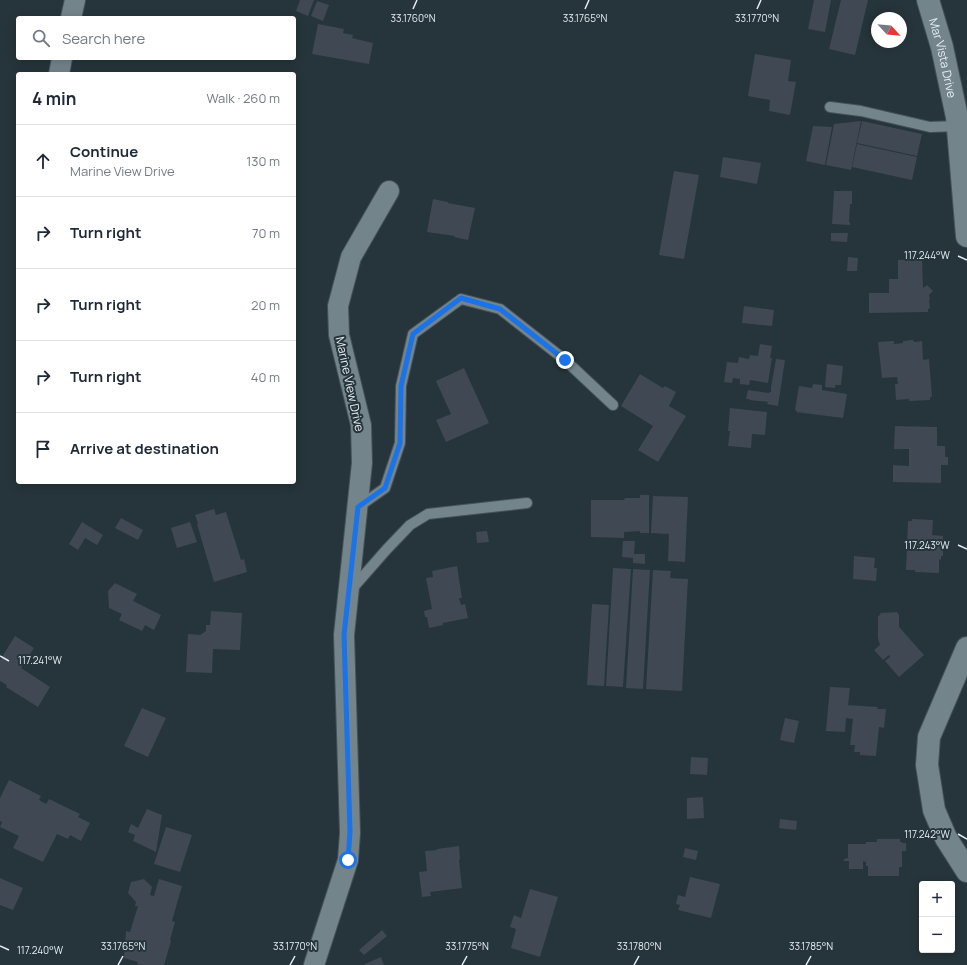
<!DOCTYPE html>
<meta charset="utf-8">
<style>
body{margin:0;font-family:Manrope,sans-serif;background:#f6f6f7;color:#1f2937}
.controls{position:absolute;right:12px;bottom:12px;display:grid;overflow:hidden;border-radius:4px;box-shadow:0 2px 10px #0003}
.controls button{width:36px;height:36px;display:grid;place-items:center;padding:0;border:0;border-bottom:1px solid #e0e1e3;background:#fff;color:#1f2937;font:20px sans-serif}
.compass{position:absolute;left:871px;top:12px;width:36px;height:36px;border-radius:50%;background:#fff;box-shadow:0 2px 10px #0003;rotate:116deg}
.stop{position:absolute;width:12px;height:12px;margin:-9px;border:3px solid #1a73e8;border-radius:50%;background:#fff}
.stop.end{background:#1a73e8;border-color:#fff;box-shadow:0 1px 4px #0008}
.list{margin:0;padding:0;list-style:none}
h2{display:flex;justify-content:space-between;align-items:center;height:52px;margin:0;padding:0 16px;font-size:17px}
h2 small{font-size:13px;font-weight:400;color:#747a83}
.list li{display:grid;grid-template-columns:26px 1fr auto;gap:12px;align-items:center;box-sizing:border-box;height:72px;padding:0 16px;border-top:1px solid #e0e1e3}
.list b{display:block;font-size:15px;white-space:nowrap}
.list p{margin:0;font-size:13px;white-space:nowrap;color:#747a83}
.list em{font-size:13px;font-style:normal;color:#747a83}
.icon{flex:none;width:22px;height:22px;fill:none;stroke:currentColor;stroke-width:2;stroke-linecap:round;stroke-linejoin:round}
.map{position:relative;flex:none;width:967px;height:965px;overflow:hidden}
.search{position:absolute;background:#fff;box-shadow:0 2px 10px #0003;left:16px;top:16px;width:280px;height:44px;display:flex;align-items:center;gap:10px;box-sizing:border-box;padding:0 14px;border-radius:4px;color:#747a83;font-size:15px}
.panel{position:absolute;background:#fff;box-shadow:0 2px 10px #0003;left:16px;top:72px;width:280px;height:412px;border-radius:4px}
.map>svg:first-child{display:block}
</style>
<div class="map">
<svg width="967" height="965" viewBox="0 0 967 965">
<rect width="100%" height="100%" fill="#26353b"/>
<path fill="#3f4853" d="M300,0h14l-6,16 -12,-5z
M814,0h17l-6,32 -17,-3z
M841,0h27l-13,55 -26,-6z
M317,1l12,4 -6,16 -12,-5z
M318,24l26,5 -1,4 10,2 -1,3 21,5 -4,21 -57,-10z
M755,54l36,6 -3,21 8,1 -6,33 -21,-4 1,-11 -22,-4z
M861,121l-10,49 -25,-5 8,-41z
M862,121l60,13 -5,22 -60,-13z
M813,126l19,1 -7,38 -19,-4z
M857,144l60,13 -5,23 -60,-13z
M723,157l38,6 -4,21 -37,-7z
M674,171l25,4 -15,84 -25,-4z
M834,191h18v13h-2l-1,18h1v3l-18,-1z
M433,199l15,3v1l27,5 -7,32 -14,-3 1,-1 -28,-4z
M831,233h17l-1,9 -16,-1z
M848,257l10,1 -1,13h-10z
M922,259l1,28v1l4,-3 6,6 -4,4 1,5h-1l1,8 -2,1v3l-59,1v-20h20v-14h9v-19z
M744,306l30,4 -2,16 -30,-3z
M913,340l1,2 8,-1 1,19 6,-1 3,38h-2v3l-21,1v-2l-13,1 -1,-16h3l-1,-7 -15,1 -4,-36 16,-1v3l9,-1v-2z
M760,344l12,2 -2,12h2l-4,25 -18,-3 -1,5 -9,-1v-5l-7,-1 -1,5 -8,-1 3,-20 11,1 1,-6 10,2 1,-4 8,1z
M776,359l9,1 -7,46 -11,-2 1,-2 -19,-2 1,-1h-4l2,-9 21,3 1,-1h1v-5z
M827,364l16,2 -2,19h-6v3l-10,-1z
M464,368l25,55 -43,19 -10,-22 15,-6 -15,-33z
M640,374l23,14 2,-2 11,6 -7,14 17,10 -28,46 -20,-12 15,-24 -32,-20z
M813,384l9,1v5l25,4 -4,24 -47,-6 1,-1 -2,-1 4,-24 13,2z
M730,408l37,4 -2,23 -13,-1 -1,14 -23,-2 2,-15h-2z
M895,426l42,1v19h8v11h3v8h-7v18l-48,-1v-17l16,1v-17h-15z
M640,495h9v38h-9v-2l-16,1v6l-33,-1v-37h33l1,-2h15z
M653,496l35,1 -3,65 -17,-1 1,-27 -18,-1z
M214,509l2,6 10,-3 15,48 3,-1 3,13 -33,10 -17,-58 1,-1 -3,-8z
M121,518l22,12 -5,10 -23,-12z
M912,519l21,1 -1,15 11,1v20h-2v4l-2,-1v14l-24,-1v-2h-9l2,-49h4z
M82,522l21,13 -6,10 -12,-7 -7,12 -9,-6z
M190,522l7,20 -20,6 -6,-20z
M487,531l2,11 -12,1 -1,-11z
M623,541h12l-1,13h11v10l-12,-1v-5l-11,-1z
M854,556l21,2 -1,10h3l-1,13 -23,-2z
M457,566l5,32h-3l2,7 4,-1 3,14 -25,5v2l-14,3 -2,-11h-2l-1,-6 8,-2 -6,-31 7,-1 -1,-6z
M613,568l18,1 -8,118 -17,-1z
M633,569l17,1 -7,119 -17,-1z
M653,570l18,1 -1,7 18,1 -6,112 -36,-2z
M115,583l22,11 -4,7 28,14 -7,15 -9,-5 -3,6 -23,-11 3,-6 -13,-6 -1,-17z
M592,604l17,1 -5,81 -17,-1z
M211,611l31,2 -2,37 -27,-1 -1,24 -26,-1 2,-38 12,1 6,-4v-6h4z
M897,612l2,3v12l25,28 -25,22 -14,-16 5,-4 -1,-2 -6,5 -9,-10 6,-5 -2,-7v-21l3,-4z
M15,636l19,12 -13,20 29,19 -12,20 -32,-20 1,-2 -7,-4v-21z
M830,687l20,1 -2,17 30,2 -1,2h9l-2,19 -5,-1 -3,29 -16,-1v-3h-6l1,-7h-5l3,-26 -7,-1 -1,14 -19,-1z
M142,708l24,10 -18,39 -24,-11z
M785,718l14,3 -5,22 -14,-3z
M691,757l17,1 -1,17 -17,-1z
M9,780l32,16 -2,4 7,4 3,-5 31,15 -2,3 12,6 -9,18 -11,-6 -2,4 -11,-5 -14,28 -30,-14 6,-12 -19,-9 2,-5 -2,-1v-23z
M703,797l1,21 -17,1v-21z
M147,809l15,6 -6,37 -23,-11 2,-6 -7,-3 3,-8 7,4z
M780,819l17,2 -1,9 -17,-2z
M166,827l26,8 -12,37 -26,-8z
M877,839h23v3h2v1h4v8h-4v16h-3v9h-31v-10h-2v-4l-3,-1v8h-14v-8h-5v-2l4,-1v-14h18v-2h11z
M459,846l1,13 -1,1 3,28 -32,4 1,4 -9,1 -3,-25 8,-1 -2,-20 12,-1v-1z
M685,848l13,3 -2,9 -13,-3z
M690,877l30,7 -9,34 -33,-8 2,-5 -4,-1 2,-9 7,2z
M0,878l23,10 -10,22 -13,-5z
M144,879l8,8 -2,8 4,1 5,-17 23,7 -10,35 3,1 -5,18 1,1 -7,24h-22l-5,-1 1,-2 -14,-4 2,-27 4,1 8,-26h-3l1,-4 -8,-9 3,-11z
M530,889l28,8 -18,60 -29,-9 5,-19 -6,-2 4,-12 7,3z
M382,930l5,6 -23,19 -5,-5z
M381,957l3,8h-19v-1z"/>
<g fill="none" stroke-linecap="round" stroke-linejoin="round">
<g stroke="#465258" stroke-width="12">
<path id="service" d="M830,107l31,4 69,16 28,-1
M358,507l27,-19 15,-45 1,-57 12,-52 48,-35 39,10 65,51 48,45
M351,590l36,-41 23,-24 18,-11 99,-11"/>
</g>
<g stroke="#465258" stroke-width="22">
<path id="minor" d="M71,18l4,-18
M59,74l3,-16
M314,965l34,-105 2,-27 -6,-198 18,-172 -1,-38 -22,-90 -1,-29 13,-49 38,-66"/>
</g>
<g stroke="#465258" stroke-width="24">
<g id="tertiary">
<path id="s1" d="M928,0l14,47 15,70 10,119"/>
<path d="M967,648l-38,89 -2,28 7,45 12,28 21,33"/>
</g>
</g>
<use href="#service" stroke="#74848b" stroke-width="10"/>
<use href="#minor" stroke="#74848b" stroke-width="20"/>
<use href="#tertiary" stroke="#74848b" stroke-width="22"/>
</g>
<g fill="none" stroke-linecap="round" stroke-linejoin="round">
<path stroke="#1a73e8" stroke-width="5" d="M348,860l2,-28 -6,-197 14,-128 27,-19 15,-45 1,-57 12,-52 48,-36 39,11 65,51"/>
</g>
<path fill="none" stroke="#e3ecf0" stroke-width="1.5" d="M413,9l4,-9M585,9l4,-9M757,9l4,-9M958,256l9,4M958,545l9,4M0,656l9,5M958,834l9,5M0,946l9,4M118,965l5,-9M290,965l5,-9M462,965l5,-9M634,965l5,-9M806,965l5,-9"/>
<g text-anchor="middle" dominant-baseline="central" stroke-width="4" stroke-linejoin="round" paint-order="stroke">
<g font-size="12" fill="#e3ecf0" stroke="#26353b">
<text stroke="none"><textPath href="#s1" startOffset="60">Mar Vista Drive</textPath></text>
<text transform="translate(350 384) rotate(78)">Marine View Drive</text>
</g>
</g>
<g font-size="10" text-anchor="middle" fill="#e3ecf0" stroke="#26353b" stroke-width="4" stroke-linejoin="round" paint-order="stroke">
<text x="413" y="22">33.1760°N</text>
<text x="585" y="22">33.1765°N</text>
<text x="757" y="22">33.1770°N</text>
<text x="927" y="259">117.244°W</text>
<text x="927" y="549">117.243°W</text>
<text x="40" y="664">117.241°W</text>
<text x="927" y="838">117.242°W</text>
<text x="123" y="950">33.1765°N</text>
<text x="295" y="950">33.1770°N</text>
<text x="467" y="950">33.1775°N</text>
<text x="639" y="950">33.1780°N</text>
<text x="811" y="950">33.1785°N</text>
<text x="40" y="954">117.240°W</text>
</g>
</svg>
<div class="controls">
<button>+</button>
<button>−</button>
</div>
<svg class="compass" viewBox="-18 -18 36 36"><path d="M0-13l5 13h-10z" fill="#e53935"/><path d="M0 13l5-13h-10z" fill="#747a83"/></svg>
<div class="stop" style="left:348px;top:860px"></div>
<div class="stop end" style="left:565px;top:360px"></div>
<div class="search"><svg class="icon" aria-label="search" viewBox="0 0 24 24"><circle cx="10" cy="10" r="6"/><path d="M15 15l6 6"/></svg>Search here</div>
<section class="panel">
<h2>4 min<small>Walk · 260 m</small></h2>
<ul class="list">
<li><svg class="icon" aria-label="ahead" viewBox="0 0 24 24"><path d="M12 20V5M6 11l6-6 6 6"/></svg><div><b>Continue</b><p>Marine View Drive</p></div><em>130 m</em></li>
<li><svg class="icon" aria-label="right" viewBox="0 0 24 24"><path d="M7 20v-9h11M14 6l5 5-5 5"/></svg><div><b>Turn right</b></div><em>70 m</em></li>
<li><svg class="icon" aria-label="right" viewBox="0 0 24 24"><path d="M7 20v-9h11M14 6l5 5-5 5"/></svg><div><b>Turn right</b></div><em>20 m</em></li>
<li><svg class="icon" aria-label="right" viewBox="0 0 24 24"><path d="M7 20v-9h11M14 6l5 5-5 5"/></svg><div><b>Turn right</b></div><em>40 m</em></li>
<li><svg class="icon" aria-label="arrive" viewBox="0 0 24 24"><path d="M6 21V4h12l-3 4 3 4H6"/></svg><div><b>Arrive at destination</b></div></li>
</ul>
</section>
</div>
